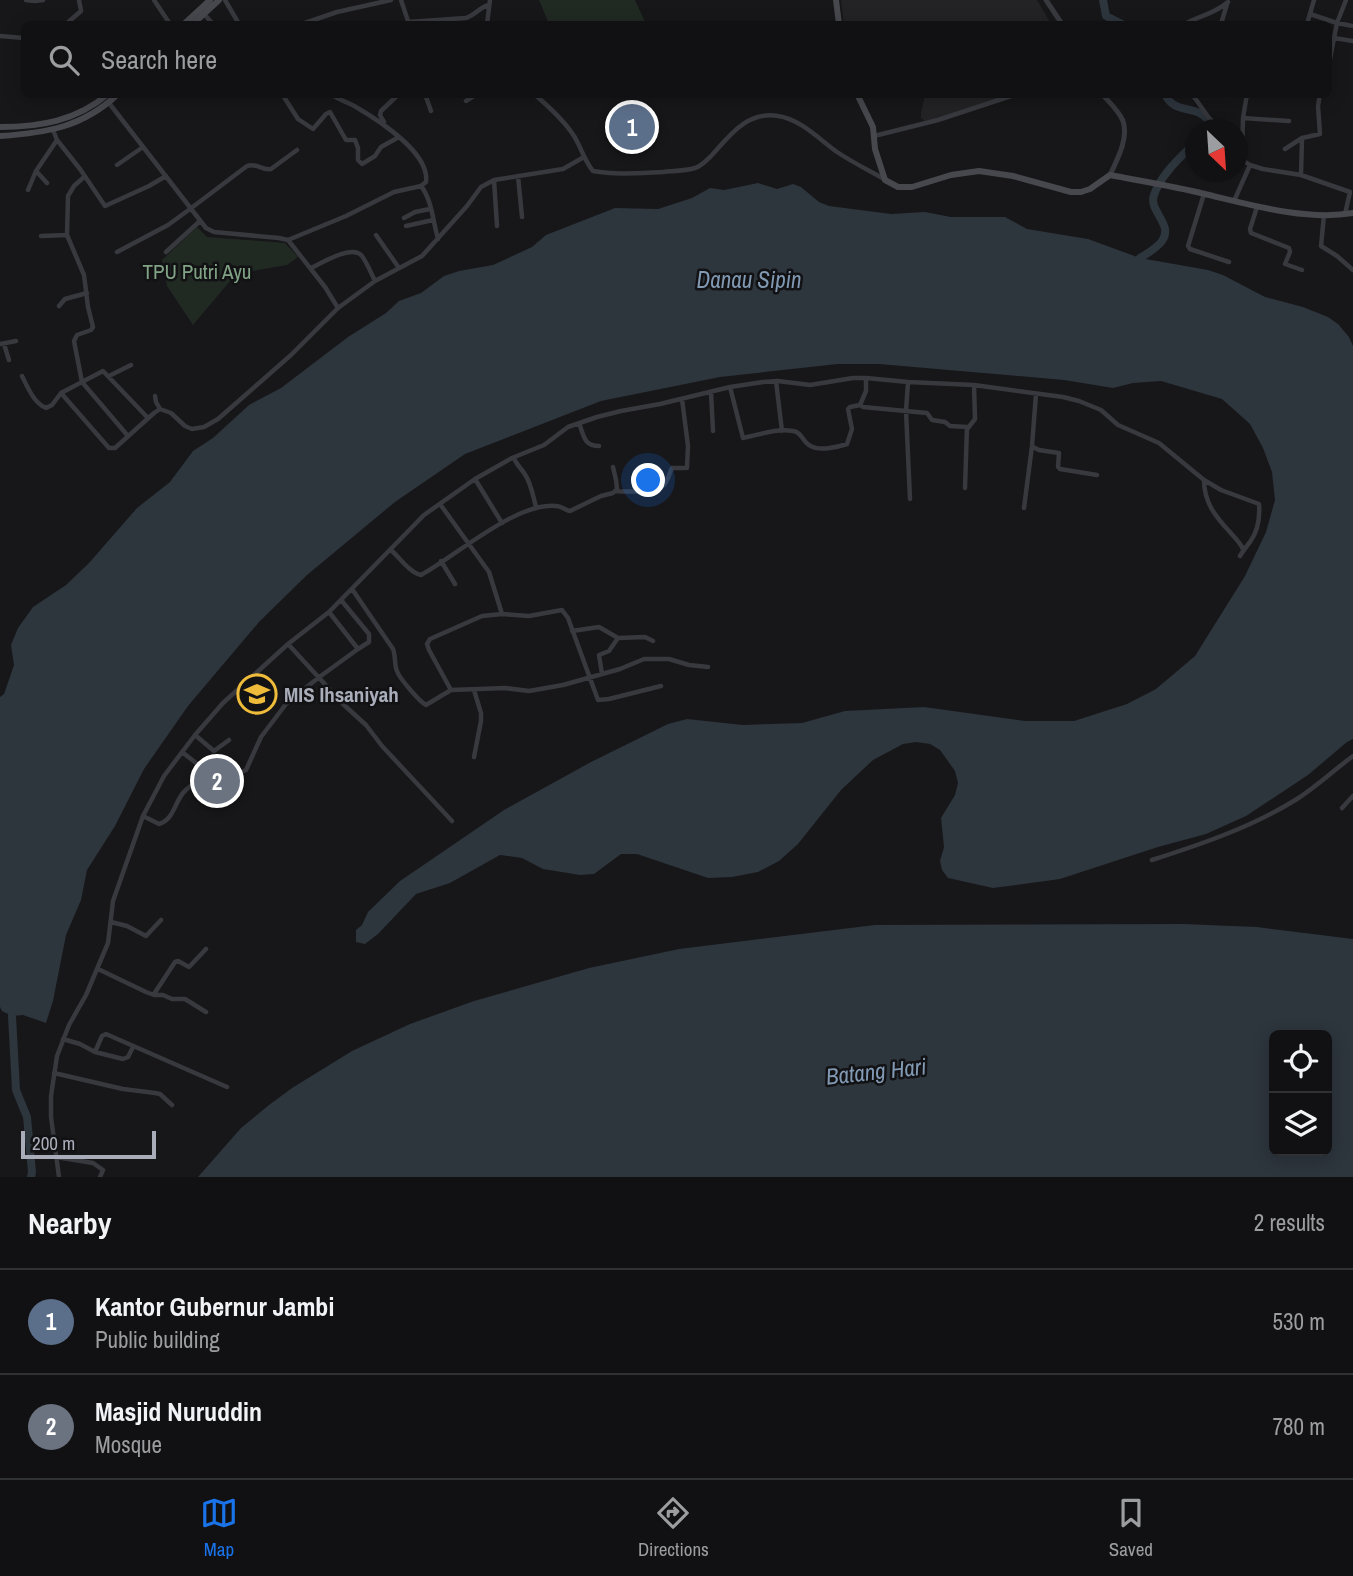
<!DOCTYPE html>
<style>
body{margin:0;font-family:"Archivo Narrow",sans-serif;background:#1a1a1c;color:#f1f3f6}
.controls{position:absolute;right:21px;bottom:21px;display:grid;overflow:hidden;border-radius:10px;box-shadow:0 4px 18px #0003}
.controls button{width:63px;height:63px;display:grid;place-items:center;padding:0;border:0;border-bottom:2px solid #303133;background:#111113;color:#f1f3f6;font:35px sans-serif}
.compass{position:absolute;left:1185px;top:119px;width:63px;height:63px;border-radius:50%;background:#111113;box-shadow:0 4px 18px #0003;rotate:155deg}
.scale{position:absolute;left:21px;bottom:18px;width:135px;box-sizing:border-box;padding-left:7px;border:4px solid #a9adb9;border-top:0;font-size:19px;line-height:24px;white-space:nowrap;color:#a9adb9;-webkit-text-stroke:5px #121214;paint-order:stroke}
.you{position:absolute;left:649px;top:481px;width:24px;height:24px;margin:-18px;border:5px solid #fff;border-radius:50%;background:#1a73e8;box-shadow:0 0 0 10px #1a73e833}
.badge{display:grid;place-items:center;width:46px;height:46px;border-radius:50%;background:#1a73e8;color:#fff;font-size:23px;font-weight:700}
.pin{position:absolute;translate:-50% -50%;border:4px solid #fff;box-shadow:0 2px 7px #0006}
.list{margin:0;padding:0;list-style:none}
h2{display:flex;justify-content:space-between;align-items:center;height:91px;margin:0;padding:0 28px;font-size:30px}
h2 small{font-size:23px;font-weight:400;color:#9c9da0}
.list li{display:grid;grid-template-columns:46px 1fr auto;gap:21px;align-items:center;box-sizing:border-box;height:105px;padding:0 28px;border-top:2px solid #303133}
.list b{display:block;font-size:26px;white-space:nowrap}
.list p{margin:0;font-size:23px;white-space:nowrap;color:#9c9da0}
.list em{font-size:23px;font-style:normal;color:#9c9da0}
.icon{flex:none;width:38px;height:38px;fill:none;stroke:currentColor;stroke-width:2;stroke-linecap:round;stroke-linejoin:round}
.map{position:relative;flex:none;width:1353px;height:1177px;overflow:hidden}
.search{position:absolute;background:#111113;box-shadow:0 4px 18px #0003;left:21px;right:21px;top:21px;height:77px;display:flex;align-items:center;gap:18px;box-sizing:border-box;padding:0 24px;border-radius:10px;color:#9c9da0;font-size:26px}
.sheet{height:301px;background:#111113}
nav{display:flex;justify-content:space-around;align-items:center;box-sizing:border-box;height:98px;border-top:2px solid #303133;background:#111113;font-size:19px;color:#9c9da0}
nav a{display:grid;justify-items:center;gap:4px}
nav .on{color:#1a73e8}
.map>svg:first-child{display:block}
</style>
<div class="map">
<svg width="1353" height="1177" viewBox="0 0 1353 1177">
<rect width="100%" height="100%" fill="#171719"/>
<path fill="#232326" d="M841,0h196l14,24h-207z
M925,95h85l-70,23 -15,3 -4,-3v-5z"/>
<path fill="#212923" d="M539,0h96l11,24h-97z
M641,107l11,26 -28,12 -11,-25z
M197,227l10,10 78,6 13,14 -11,8 -51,9 -43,51 -26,-39 -5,-26z"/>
<path fill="#2d353d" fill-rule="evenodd" d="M758,183l19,6 16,-5 8,3 18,15 10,4 62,8 34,-2 26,5h54l22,12 61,10 52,19 68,12 15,5 42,22 38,10 25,10 10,7 11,13 4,9v393l-6,3 -39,33 -62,41 -40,18 -48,13 -98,32 -67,9 -45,-10 -6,-8 -2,-9 4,-14 -3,-29 14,-23 3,-12 -3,-12 -15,-21 -10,-6 -14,-2 -13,2 -30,16 -32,30 -43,54 -19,17 -21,11 -26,5 -24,1 -71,-24h-16l-27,20 -14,1 -37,-6 -21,-11 -22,-3 -50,28 -34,11 -38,40 -13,10 -9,-2v-12l6,-5 6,-13 32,-31 104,-71 87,-48 77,-38 19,-5 56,6 59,-2 43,-12 79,-4 101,14h49l53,-17 29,-15 39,-33 50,-80 21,-44 9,-32 -3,-28 -9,-24 -13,-24 -28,-25 -61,-18 -28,2 -20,5 -49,-8 -185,-16h-41l-118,13 -119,24 -136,53 -70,48 -88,73 -48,47 -71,84 -44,63 -29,57 -28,44 -6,30 -15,35 -13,66 -7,22 -23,-8 -11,1 -10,-5 -2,-4v-310l4,-3 10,-29 -3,-20 7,-17 15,-21 33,-22 23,-22 48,-55 33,-26 23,-31 20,-13 36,-33 32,-17 67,-51 38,-24 13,-12 22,-8 23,-17 15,-5 34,-6 39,-18 14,-12 69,-27 43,1 34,-11 18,-10 14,2z
M1183,924l74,3 96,12v238h-1155l43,-49 28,-23 23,-17 60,-37 58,-27 64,-23 115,-33 90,-19 196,-24zM1327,1035v116h-53v-116z"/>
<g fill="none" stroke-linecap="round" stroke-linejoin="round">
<path stroke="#2d353d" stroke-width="8" d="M1103,0l3,16 16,8
M1165,94c9,21 31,10 43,26l-1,10
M1140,258c8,-5 17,-10 22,-17 12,-17 -14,-30 -8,-46 7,-21 27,-38 42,-53
M12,1016l4,74 11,27 5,55 -1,5"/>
<path stroke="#38393e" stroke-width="4.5" d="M26,0l9,1 8,-1
M154,0l16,24
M225,0l14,24
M401,0l8,24
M204,14l9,10
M1310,14l27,9 16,3
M408,22l58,-4c9,-3 14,-11 23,-13
M66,24l15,-13 -2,-11
M302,24l35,-12 54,-12
M487,24l3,-24
M1185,24c15,-9 28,-9 43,-22
M1221,24l6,-20
M1307,24l7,-24
M0,36l24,2
M1334,38l19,3
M1328,69l9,-46 9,-23
M282,94l16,25 15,10 13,-15 4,-2 16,28h9l3,8v12l4,4 13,-8 6,-9 18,-10
M330,94c9,6 18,8 26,13 22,13 74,46 70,75l-5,4
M425,94l6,17
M534,94c14,12 30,26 40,42 7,11 10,24 19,35 23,4 46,2 70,1 10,-1 23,-1 32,-4 7,-2 12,-8 17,-13 18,-20 35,-44 66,-39 22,3 41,23 59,36 15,10 31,18 47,27
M1192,94l17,24 13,12
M466,101l11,-7
M109,103l97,125 8,4 65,6 9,2 37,47 13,21
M1243,118l46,3
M384,122l-4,-7 1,-4 18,-17
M53,130l4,10 23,29 25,37 44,-20 17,-10
M874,136l64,-16 79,-26
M1285,149l17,-11 18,-4 -2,-28 2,-12
M117,165l26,-18
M1250,165l13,4 38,6 49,17 -5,22
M36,171l11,12
M1301,175l1,-37
M518,176l4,41
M84,177l-10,9 -6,10 -1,39 17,40 4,32 5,20 -2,3 -14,5 -3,6 8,41 46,54
M494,180l3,46
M28,190l8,-19 21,-31
M1204,194l-16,52 2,3 39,13
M1234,201l16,-36 -6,-4 -2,-4 1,-39 4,-24
M1257,207l-7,22 1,4 38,15 1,4 -5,12 17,6
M1324,215l-3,31 16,10 16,14
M404,218l11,-6 15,-3
M406,226l27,-6
M376,235l23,33
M41,236l26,-1
M288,240l58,-24 48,-24 27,-6c11,14 12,36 17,53
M117,252l51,-27 22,-16 57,-43c9,-4 15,5 24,3l26,-19
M166,252l34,-31
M311,268c11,-5 41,-24 51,-12 5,7 9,17 13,25
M59,306l6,-7 22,-6
M0,344l16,-3
M4,344l5,16
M22,376c6,12 12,27 24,32l6,-3 9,-12 42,-22 45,47
M109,376l22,-11
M866,378v13l-6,14 3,2 64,6 5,7 13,2 5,4 17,1 -2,61
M776,381l6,50
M908,382l-2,29 4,88
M730,387l13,51c16,-3 33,-10 50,-7 9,1 9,10 16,14 9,7 29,2 38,-1l5,-15 -4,-20 2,-2 10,-2
M711,392l2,39
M61,393l48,55h6l39,-35 6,-4
M155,396l1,6 4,7 11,4 14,13 7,3 12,-2 14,-8 73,-64 47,-47 37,-27 47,-25 45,-50 14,-19 13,-7 69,-11 21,-12
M579,423c5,13 5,23 20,23
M968,428l7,-9 -1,-34
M1033,447l6,3 20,3 -1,14 2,2 37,6
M514,458c2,6 6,9 10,15 7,9 9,23 12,34
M475,479l27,44
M1204,480c0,22 11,36 25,51 5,6 11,11 14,18
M616,491c11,1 39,1 48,-6 4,-4 5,-11 8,-17h15l1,-22 -6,-47
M440,504l49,68 13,42
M1024,508l8,-62 4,-52
M391,550c9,8 18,22 30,25 35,-19 95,-73 135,-69 6,0 9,4 14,5l31,-15 12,-3 4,-4 -1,-9 -3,-13
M441,561l14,23
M352,589l41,60c3,8 1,15 4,22 2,7 23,31 29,34l25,-15 54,-2 24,3 34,-6 57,-16 24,-10h25l20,6 19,2
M341,600l28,34v8l-11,7
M572,631l27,-4 19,11 27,-1 8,4
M288,644l56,61 22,20 16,21 70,75
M602,674l-3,-19 10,-4 9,-13
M451,690l-22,-40 -2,-6 3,-5 52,-23 20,-2 27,2 33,-6 6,8 30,82 11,-1 52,-13
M474,690l7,23v8l-7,36
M195,735l19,16 15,-11
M206,773l27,3 13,-6 15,-33 25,-33 32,-26 40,-29 -29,-37
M1342,808l11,-12
M143,816l16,8c15,-5 15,-20 24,-31 6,-7 15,-12 22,-18v-5l-23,-18
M1152,860c50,-16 100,-33 145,-61 20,-13 37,-29 56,-43
M111,922l16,4 19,10 15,-16
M98,969l48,23 8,3h9l9,4h13l21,13
M154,994l21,-32 3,-1 11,6 17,-18
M63,1039l17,5 15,8 28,7 5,-2 5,-10
M95,1052l7,-16 4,-2 121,53
M54,1073l69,16 32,4 5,1 12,11
M56,1157l37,6 10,7 -3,7
M59,1177l-8,-60v-21l6,-40 12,-31 17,-30 22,-52 5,-42 30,-85 21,-40 31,-41 28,-32 65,-59 41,-32 95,-97 51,-36 37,-21 32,-13 24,-18 29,-10 24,-6 39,-7 70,-17 33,-5 15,-1 32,4 43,-7h13l42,4 66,3 89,12 16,4 22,9 17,15 41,18 45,37 17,10 38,14c1,13 -1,27 -9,38 -4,5 -7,9 -10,14"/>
<path stroke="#38393e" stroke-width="5" d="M1046,0l16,24
M1102,94c7,8 17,17 21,27 6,17 -6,39 -13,54"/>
<path stroke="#46484e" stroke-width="6" d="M836,0l3,24
M184,24l26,-24
M193,24l26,-24
M857,94l16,33 2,22 10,31 13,7h14l39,-12 28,-4 34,5 58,16h10l9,-3 20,-14c31,6 63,11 95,19 46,11 101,27 148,19
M0,127c40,0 76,-6 108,-33
M0,136c47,-3 83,-9 118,-42"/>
</g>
<defs>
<g id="school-ring" transform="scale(2.0125)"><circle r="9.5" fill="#121214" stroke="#efbb3a" stroke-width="1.5"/><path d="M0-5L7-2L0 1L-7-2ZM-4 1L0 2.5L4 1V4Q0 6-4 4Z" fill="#efbb3a"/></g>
</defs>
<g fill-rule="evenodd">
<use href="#school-ring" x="257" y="694"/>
</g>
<g text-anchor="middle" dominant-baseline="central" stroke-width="5" stroke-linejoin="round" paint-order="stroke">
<g font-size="21" fill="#81a385" stroke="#121214">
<text x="197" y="271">TPU Putri Ayu</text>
</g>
<g font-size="21" font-weight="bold" fill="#a9adb9" stroke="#121214" text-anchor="start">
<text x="284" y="694">MIS Ihsaniyah</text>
</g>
<g font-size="23" font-style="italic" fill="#8199b3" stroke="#121214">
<text x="749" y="279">Danau Sipin</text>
<text transform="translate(876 1071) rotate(-6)">Batang Hari</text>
</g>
</g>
</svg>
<div class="controls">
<button><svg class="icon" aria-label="locate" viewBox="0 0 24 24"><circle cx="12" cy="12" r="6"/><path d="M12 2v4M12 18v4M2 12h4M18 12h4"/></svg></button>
<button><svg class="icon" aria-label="layers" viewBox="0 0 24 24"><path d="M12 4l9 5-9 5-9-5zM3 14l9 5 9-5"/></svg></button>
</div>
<svg class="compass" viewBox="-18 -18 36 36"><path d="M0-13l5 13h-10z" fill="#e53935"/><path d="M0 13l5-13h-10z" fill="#9c9da0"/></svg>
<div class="scale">200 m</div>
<div class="you"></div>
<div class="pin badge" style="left:632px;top:127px;background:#5c6f8a">1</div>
<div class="pin badge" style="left:217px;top:781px;background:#6b7280">2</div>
<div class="search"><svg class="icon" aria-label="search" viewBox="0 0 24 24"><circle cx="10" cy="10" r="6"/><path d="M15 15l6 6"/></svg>Search here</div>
</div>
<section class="sheet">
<h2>Nearby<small>2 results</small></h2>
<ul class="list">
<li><span class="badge" style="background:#5c6f8a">1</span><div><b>Kantor Gubernur Jambi</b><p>Public building</p></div><em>530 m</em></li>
<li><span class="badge" style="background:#6b7280">2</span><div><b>Masjid Nuruddin</b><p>Mosque</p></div><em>780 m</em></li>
</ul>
</section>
<nav>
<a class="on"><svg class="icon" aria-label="map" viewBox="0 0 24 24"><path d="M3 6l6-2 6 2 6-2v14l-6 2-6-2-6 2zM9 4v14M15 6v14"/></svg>Map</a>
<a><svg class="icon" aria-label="directions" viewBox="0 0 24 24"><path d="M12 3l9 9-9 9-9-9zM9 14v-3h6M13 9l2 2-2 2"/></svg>Directions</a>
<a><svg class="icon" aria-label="saved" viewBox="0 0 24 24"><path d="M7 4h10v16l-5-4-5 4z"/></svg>Saved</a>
</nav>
